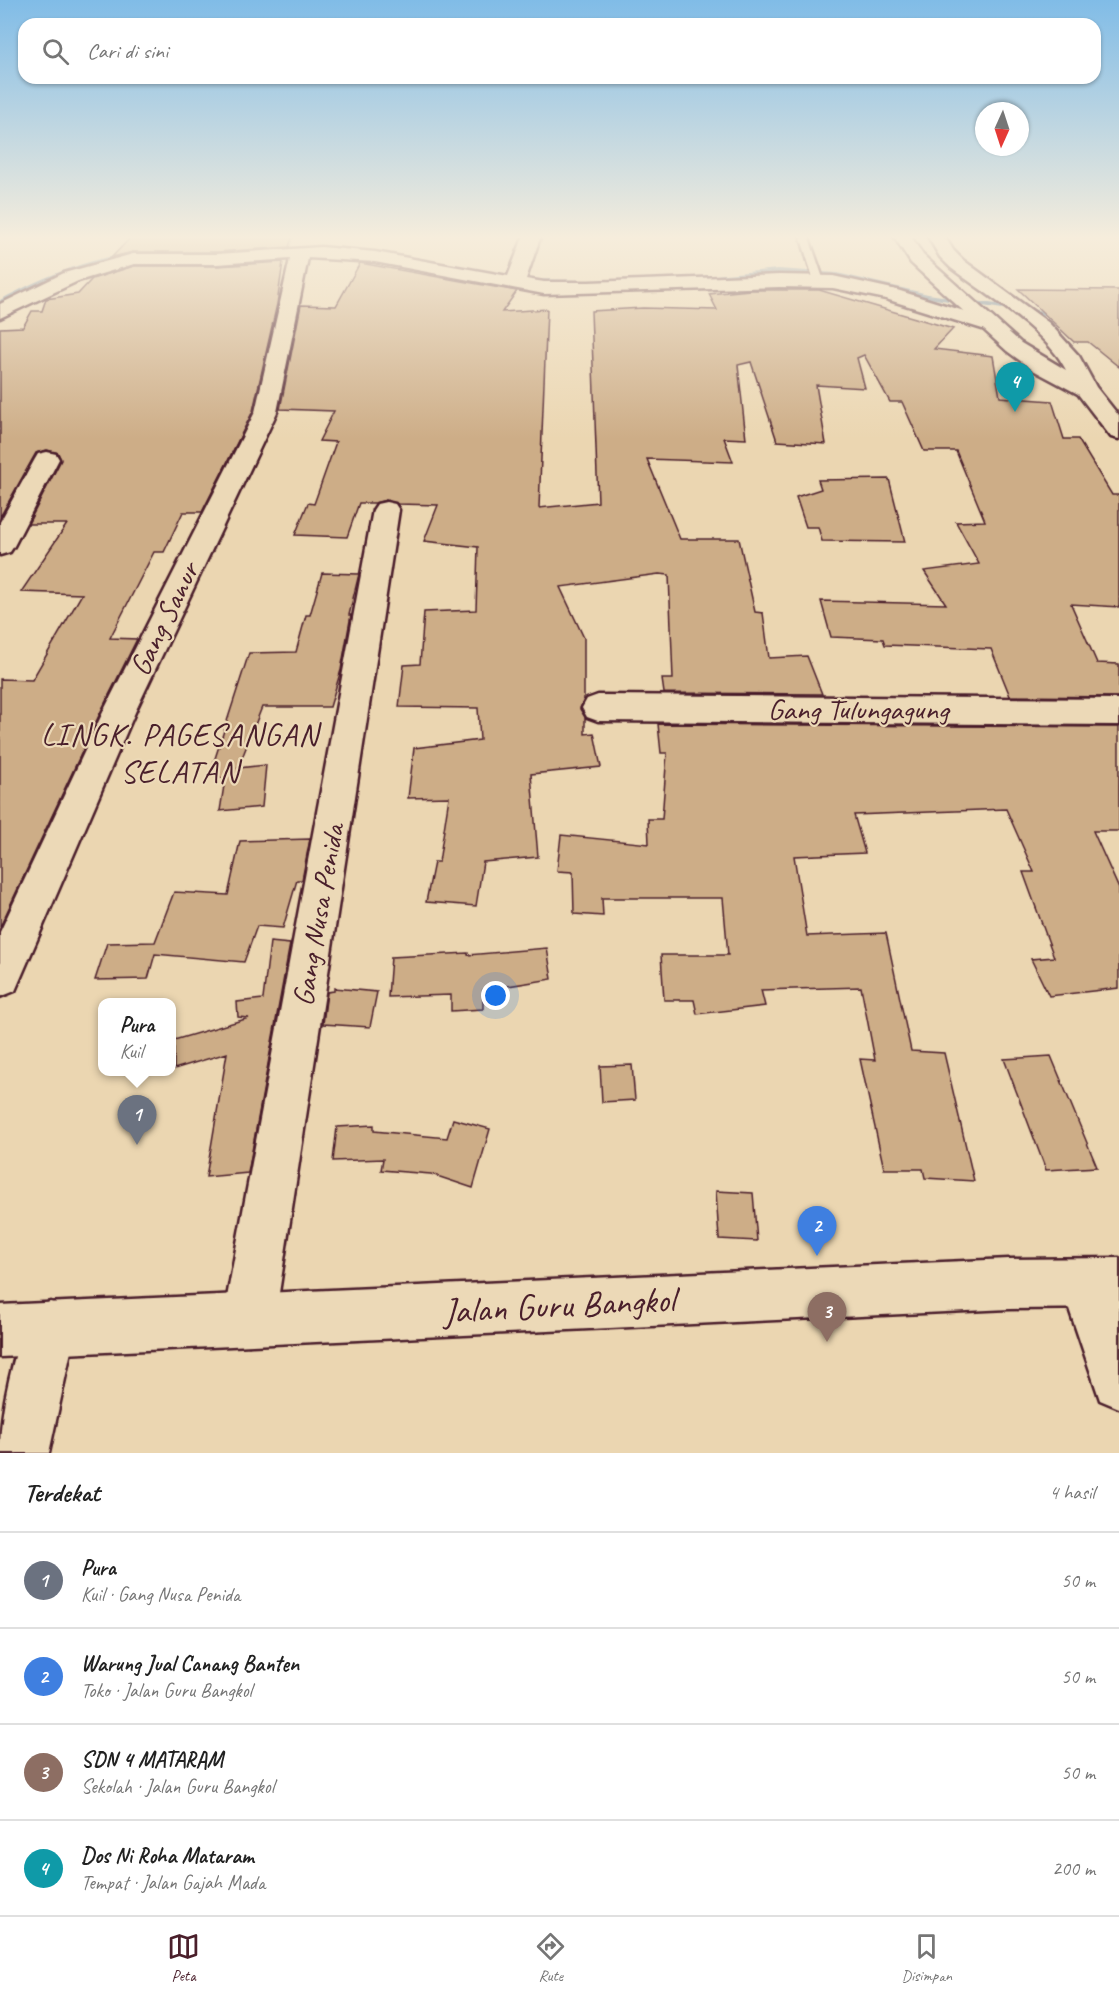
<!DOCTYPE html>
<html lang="id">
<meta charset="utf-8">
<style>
body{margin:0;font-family:Caveat,sans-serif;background:#f6f6f6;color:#222}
.compass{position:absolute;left:975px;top:102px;width:54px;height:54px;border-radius:50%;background:#fff;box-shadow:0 2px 4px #0004;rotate:183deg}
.you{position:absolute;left:496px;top:996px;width:21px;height:21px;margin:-15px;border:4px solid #fff;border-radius:50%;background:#1a73e8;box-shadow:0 0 0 9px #1a73e833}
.badge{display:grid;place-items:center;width:39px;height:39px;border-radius:50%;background:#4a1f2b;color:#fff;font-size:20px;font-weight:700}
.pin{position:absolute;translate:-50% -50px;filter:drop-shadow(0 2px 3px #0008)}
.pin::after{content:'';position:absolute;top:32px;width:21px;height:18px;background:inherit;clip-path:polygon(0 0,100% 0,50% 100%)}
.popup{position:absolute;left:98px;top:998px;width:78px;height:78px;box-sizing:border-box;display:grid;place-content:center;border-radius:12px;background:#fff;filter:drop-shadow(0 2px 4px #0005);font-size:20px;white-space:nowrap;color:#767676}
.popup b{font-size:22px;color:#222}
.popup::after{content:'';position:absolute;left:50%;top:100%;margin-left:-12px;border:12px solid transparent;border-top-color:#fff}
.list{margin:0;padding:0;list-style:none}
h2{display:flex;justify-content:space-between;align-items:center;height:78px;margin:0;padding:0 24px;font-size:26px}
h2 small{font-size:20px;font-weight:400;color:#767676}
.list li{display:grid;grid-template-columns:39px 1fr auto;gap:18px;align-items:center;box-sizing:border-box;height:96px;padding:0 24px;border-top:2px solid #e0e0e0}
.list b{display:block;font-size:22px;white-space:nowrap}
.list p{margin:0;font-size:20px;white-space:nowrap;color:#767676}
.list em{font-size:20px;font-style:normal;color:#767676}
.icon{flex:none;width:33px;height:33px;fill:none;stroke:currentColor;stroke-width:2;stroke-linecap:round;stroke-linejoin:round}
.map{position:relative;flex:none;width:1119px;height:1453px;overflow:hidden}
.search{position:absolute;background:#fff;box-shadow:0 2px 4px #0004;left:18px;right:18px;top:18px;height:66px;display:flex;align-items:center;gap:15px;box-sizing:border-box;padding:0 21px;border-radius:18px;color:#767676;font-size:22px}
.sheet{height:462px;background:#fff}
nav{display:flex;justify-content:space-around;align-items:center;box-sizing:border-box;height:84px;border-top:2px solid #e0e0e0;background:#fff;font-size:16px;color:#767676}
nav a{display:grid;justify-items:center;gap:3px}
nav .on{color:#4a1f2b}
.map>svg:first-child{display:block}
</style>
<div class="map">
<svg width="1119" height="1453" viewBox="0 0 1119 1453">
<rect width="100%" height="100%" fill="#ebd6b1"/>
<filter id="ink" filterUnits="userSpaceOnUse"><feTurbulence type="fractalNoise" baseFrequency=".0167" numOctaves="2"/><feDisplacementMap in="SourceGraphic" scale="12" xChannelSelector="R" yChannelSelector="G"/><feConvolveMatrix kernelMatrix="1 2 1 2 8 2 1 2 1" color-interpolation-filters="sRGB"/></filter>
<g filter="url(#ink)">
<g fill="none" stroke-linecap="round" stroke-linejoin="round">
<path fill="#6d859b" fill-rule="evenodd" d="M251,250l3,2 -1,1 -104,2 -39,5 -55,18 -55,27v-5c46,-25 95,-45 149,-49 34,-2 68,1 102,-1z
M778,269l59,4 91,21 129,19 3,2 -3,2 -129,-19 -91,-21 -59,-4 -85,8 -3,-2 3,-2z
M528,279l53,1 3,2 -3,2 -55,-2v-2z"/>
</g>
<path fill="#cdad87" stroke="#4a1f2b" stroke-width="1.5" d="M133,235h160l-4,12 -72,5h-84l-21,5z
M283,262l-6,42 -24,107 -51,101h-19l-19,40h-10l-44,86 27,1 -35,70 -102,218v-248l32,1 50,-86 -61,-2 46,-68h-39l33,-64 -3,-7 -11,-3 -11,3 -36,64v-189l23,-1 9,-16h10l4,-12 32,-5 14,-15 42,-13h83z
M360,263l157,28 -15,21 45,-3 -8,199 59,-6 -7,-191 52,-3 74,2 -8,-16 41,-4h69l134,39 -19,20 59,7 7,41 52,4 12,38h14l34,56h7v112l-48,-3 26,59 22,1v33l-109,-1 -19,-47 -106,-4 -2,-6 -52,-2 -10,-36 125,3 -22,-33 55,-7 -23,-42 29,-1 -29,-70h-32l-22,-49h-12l-26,-47 -7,3 8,30 -49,-3 10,59 -49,-3 -26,-79 -13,3 8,74 -22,-1 9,24 -86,-3 33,80h59l16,73 8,1 6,45 38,-2 15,38 -158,-1 -2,-14h11l-4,-104 -10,-1 -99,13 24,51v61l-4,10 5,8v17l9,-1 7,34 -70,7 7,83 -55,5 -7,44 -50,-4 8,-40h5l10,-65 -41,1 6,-50 66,-8 -2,-32 -79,-1 5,-42 16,-1 4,-52 52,-2 2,-63 -54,-6 14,-36 -40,-1 -12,-4 -11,3h-16l-12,34 -52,-2 13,-32 6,1 22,-62 -17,-1 15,-30 -54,-2 21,-104 35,1z
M1018,289l101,1v77l-31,-25h-14z
M889,479l16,63 -83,-1 -4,-14h-12l-10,-30 25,-8 -3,-9z
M322,573l37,1 -10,41h2l-10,55 -11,37h-68l-24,61 28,-3 -4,42 -42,4 5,-32 -15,-5 39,-121 47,-1 10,-37h4z
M658,724l461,3v104h-26l26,58v99l-70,8 -18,-37 23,-2 -31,-85h11l-28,-63 -152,6 11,38 -71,3 13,80 79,-3 25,118 33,2 30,128 -49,-3 -2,-9h-39l-24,-110 15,1 -14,-73 -100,3 4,16 -68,8 -3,-14h-30l-3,-45h67l-5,-57h-121l1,18 -29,-2 -1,-42 -16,-1 4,-36 88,9 -1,-25h14l5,-66h-6z
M310,839l-8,41h-5l-14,48 -26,-2 -13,36 -89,-8 -7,25 -53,1 12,-37 48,-1 19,-50 54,3 12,-54z
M270,942l20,2 -42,229 -42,4 21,-124 -53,16v-29l75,-22 -11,-1 -1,-15 26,-3z
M547,948l5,31 -69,11v19l-32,2v-16l-63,2 3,-40 77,-4v2z
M334,988l43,4 -7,35 -47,-3 4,-32 7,-1z
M1051,1056l46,111 -51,3 -42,-111z
M632,1065l3,35 -33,2 -2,-36z
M453,1119l37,10 -17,59 -42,-14 -50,-4 2,-11 -50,2 4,-34 37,-2v6l73,7z
M716,1191l37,2 4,48 -38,-2z"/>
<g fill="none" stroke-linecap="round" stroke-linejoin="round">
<g stroke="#4a1f2b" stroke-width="5">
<path id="lane" d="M800,235h8l16,46 -2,2 -8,-2z"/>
</g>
<g stroke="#4a1f2b" stroke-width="5">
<path id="street" d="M524,235h17l-15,44 18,3h45l190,-7 54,1 64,14 99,31 3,4 -3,4 -7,2 -103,-32 -53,-11 -54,-1 -235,7 -169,-32 -67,-4 -31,154 -141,298 -121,281 -15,6v-65l104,-222 151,-298 35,-153 -73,5h-83l-56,17 -78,37v-14l64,-31 69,-19h84l104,-7 54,5 133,24z
M47,452l9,2 3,5 -45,87 -4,6 -10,3v-33l35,-63 3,-5z
M386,502l9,2 4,6 -124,809 -8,18 -18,8 -18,-8 -8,-18 150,-809 4,-6z
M598,695l521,4v26l-521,-4 -11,-4 -5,-9 5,-9z
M1086,1260l18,7 15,39v102l-19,-8 -39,-115 7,-18z
M50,1302l19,7 7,19 -27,125h-49c0,-46 14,-101 31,-144z"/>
</g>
<g stroke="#4a1f2b" stroke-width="5">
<path id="secondary" d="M893,235h17l13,20 98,88 45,27c-18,-38 -82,-77 -115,-102l-11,-11 -13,-22h17l9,15 10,10 86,63 30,33 17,31 23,29v23l-8,-2 -33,-43 -45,-24 -26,-19 -96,-88z
M1119,1258v50l-110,1 -1009,48v-52l1009,-46z"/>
</g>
<use href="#lane" fill="#ecd9b7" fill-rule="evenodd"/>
<use href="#street" fill="#ecd9b7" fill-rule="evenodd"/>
<use href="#secondary" fill="#ecd9b7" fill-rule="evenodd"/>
</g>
</g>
<linearGradient id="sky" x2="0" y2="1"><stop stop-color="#80bce7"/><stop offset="0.54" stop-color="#f6eddc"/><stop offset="1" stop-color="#f6eddc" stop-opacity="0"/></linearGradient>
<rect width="1119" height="439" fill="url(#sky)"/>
<g text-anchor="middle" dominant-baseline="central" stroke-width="4.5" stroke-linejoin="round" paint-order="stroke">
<g font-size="30" fill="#4a1f2b" stroke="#ecd9b7">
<text transform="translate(164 619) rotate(-64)">Gang Sanur</text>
<text x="858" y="709">Gang Tulungagung</text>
<text transform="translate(318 915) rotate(-80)">Gang Nusa Penida</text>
</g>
<g font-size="32" letter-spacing="1.5" fill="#4a1f2b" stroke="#ecd9b7">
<text x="180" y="734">LINGK. PAGESANGAN<tspan x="180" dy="37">SELATAN</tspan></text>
</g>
<g font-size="36" fill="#4a1f2b" stroke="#ecd9b7">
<text transform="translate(559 1305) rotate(-3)">Jalan Guru Bangkol</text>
</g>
</g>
</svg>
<svg class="compass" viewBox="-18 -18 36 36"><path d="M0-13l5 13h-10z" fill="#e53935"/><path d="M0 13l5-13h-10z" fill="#767676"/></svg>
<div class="you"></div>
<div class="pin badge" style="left:137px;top:1145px;background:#6b7280">1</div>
<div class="popup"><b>Pura</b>Kuil</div>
<div class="pin badge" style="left:817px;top:1256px;background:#3f7fe0">2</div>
<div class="pin badge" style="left:827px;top:1342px;background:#8d6e63">3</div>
<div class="pin badge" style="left:1015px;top:412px;background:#0f9aa8">4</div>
<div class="search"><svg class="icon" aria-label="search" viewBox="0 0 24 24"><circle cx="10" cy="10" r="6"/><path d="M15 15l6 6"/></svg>Cari di sini</div>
</div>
<section class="sheet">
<h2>Terdekat<small>4 hasil</small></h2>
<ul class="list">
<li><span class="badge" style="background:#6b7280">1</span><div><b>Pura</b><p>Kuil · Gang Nusa Penida</p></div><em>50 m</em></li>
<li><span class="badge" style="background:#3f7fe0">2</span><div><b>Warung Jual Canang Banten</b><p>Toko · Jalan Guru Bangkol</p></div><em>50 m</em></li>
<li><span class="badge" style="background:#8d6e63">3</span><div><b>SDN 4 MATARAM</b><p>Sekolah · Jalan Guru Bangkol</p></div><em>50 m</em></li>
<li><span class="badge" style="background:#0f9aa8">4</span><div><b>Dos Ni Roha Mataram</b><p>Tempat · Jalan Gajah Mada</p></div><em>200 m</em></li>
</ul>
</section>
<nav>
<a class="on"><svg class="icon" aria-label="map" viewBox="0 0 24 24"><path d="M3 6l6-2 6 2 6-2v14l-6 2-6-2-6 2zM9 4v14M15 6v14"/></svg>Peta</a>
<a><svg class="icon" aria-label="directions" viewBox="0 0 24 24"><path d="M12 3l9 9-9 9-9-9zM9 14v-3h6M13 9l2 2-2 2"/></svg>Rute</a>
<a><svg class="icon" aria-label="saved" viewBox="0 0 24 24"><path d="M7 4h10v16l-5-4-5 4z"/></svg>Disimpan</a>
</nav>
